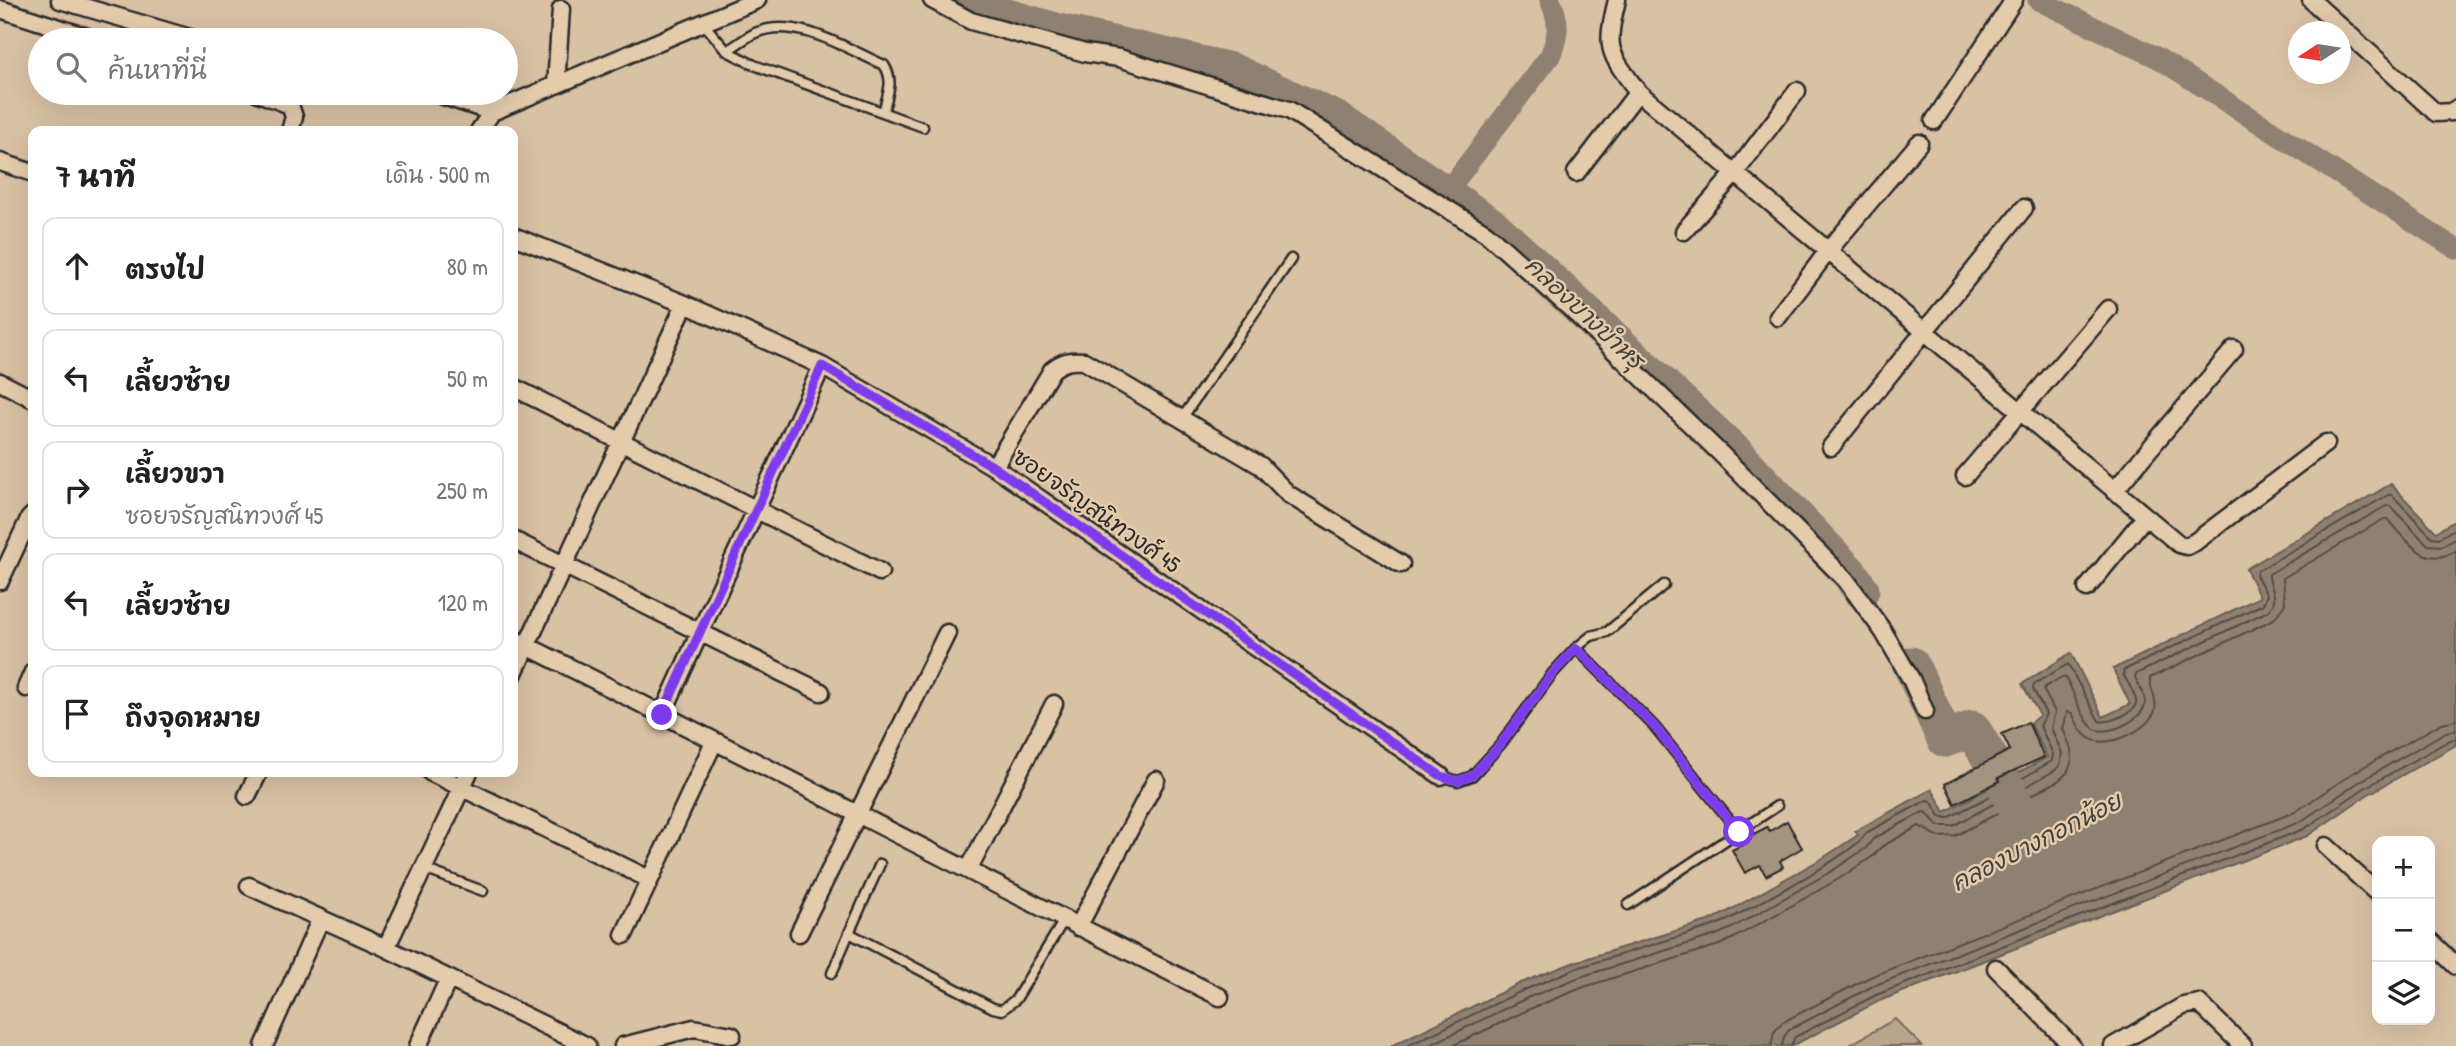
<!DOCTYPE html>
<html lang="th">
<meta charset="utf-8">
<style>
body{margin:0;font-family:"Patrick Hand","Playpen Sans Thai",sans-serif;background:#f6f6f6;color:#222}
.controls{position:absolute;right:21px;bottom:21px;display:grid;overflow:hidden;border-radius:14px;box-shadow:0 7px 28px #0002}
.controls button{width:63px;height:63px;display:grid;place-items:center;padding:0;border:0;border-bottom:2px solid #e0e0e0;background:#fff;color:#222;font:35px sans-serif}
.compass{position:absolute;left:2288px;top:21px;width:63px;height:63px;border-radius:50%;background:#fff;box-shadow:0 7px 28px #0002;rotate:258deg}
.stop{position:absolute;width:21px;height:21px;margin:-16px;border:5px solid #7c3aed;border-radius:50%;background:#fff}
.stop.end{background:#7c3aed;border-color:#fff;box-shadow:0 2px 7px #0008}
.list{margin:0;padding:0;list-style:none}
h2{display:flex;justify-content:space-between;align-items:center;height:91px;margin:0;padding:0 28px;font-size:30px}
h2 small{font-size:23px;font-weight:400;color:#767676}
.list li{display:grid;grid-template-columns:46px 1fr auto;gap:21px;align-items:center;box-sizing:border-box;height:98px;margin:0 14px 14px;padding:0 14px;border:2px solid #e0e0e0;border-radius:14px}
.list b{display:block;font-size:26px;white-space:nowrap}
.list p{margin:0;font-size:23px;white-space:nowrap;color:#767676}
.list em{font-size:23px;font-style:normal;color:#767676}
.icon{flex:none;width:38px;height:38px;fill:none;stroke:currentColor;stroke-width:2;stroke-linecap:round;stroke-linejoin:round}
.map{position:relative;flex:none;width:2456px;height:1046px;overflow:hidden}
.search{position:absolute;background:#fff;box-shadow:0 7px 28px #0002;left:28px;top:28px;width:490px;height:77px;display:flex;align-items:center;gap:18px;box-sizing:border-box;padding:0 24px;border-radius:38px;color:#767676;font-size:26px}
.panel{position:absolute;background:#fff;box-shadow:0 7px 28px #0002;left:28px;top:126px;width:490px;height:651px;border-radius:14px}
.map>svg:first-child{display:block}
</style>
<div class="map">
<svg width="2456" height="1046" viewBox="0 0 2456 1046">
<rect width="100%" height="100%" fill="#d9c1a4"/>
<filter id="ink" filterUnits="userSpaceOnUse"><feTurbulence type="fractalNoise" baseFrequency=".0143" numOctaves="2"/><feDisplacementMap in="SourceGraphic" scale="14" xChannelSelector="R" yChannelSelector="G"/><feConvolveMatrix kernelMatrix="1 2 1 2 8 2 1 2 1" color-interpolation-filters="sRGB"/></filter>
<g filter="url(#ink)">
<path fill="#b9a58e" stroke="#72685c" stroke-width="2" d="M1895,1019l27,27h-74z"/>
<path fill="#8e8171" stroke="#665f55" stroke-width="2" d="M2391,484l45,48 20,-12v225l-89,50 -60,41 -428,165 -87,45h-401l130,-63 54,-21 136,-42 14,-7 98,-55 35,-23 -3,-4 77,-42 13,23 56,-30 -4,-7 16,-11 5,9 29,-16 -17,-34 10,-8 -18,-31 49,-31 32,64 27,-13 -17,-35 147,-72 -14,-28z"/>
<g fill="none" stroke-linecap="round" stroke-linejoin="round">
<path stroke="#534d47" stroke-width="2" d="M1407,1046l117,-56 53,-22 136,-42 15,-6c25,-14 129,-67 138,-87l61,-33 4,1 9,15 8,2 56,-29 6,-11 11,1 31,-18 1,-7 -13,-28 6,-12 -13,-25 1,-5 34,-20 31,57c9,3 39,-9 37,-20 -1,-9 -9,-19 -13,-27l1,-4 139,-66 4,-9 -11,-20 1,-4 131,-76h4l40,42 7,1 17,-10
M1428,1046l99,-48 53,-21 136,-42 16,-7 100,-57 34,-23 7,-9 50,-27 4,1 11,13h15l55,-30 8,-7 11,-3 27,-15 6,-5 2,-13 -11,-25 4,-16 -11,-21 1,-4 17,-10 4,1c8,14 14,37 26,49 12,12 53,-8 53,-24 0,-9 -7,-18 -10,-26l1,-3 132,-63c14,-14 0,-23 1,-37l117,-68h4l38,39 13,1 15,-7
M1452,1046l80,-38 52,-21 135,-42 17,-8 101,-57 35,-23 9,-10 38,-21 20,11 16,-1 103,-55 9,-8 5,-12 -1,-13 -8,-19 4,-17 5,1c5,10 9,21 19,26 18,10 59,-10 64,-29 3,-12 -6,-21 -5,-32l124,-59 11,-15 -2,-26 101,-59h4c20,22 35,50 68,32
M1771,1046l3,-14 9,-10 87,-45 425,-165 58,-39 89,-50 14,-3
M1782,1046l2,-9 5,-7 84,-44 427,-164 59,-40 87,-50 10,-2
M1791,1046l4,-9 81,-42 428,-166 59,-40 87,-49 6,-1"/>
<path stroke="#8e8171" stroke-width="21" d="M2038,0l120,58 298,191
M1445,194l105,-138c9,-21 10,-35 0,-56"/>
<path stroke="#8e8171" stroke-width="37" d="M949,0l110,32 172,39 106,49 156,107 242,226 115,121 11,16
M1911,665l34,74 27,-10 27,44 16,32"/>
</g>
<path fill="#a3937f" stroke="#2b2b2b" stroke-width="2" d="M2028,722l16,35 -46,21 2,3 -45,23 -10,-20 65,-34 -8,-16z
M1787,821l15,27 -22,13 3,6 -17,9 -6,-11 -15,8 -13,-23 16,-8 -2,-4 21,-11 3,4z"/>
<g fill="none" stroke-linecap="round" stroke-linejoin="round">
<g stroke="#2b2b2b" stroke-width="13">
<path id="service" d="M703,23l24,28 27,14 169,62
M727,51c9,-6 18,-13 28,-18 41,-18 92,16 129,32 11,16 3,31 -1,47
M1183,417l108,-158
M1576,648l15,-12 16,-4 57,-47
M1441,776l17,5 14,-5 29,-32 51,-70 24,-26 78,78 85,106
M880,864l-31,69 144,75 9,2 14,-11 48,-79
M424,869l59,22
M1628,905l149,-99
M832,973l17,-40"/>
</g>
<g stroke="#2b2b2b" stroke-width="21">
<path id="minor" d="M60,0l137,40
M932,0l39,21 114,32 34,5 170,52 197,123 84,75 151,146 125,126 37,51 28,48 14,32
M1617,0c-12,50 -9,51 21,92l541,452 8,2 8,-4 131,-99
M2311,0l125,113 16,-1 4,-3
M0,9l97,31
M556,85l5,-76
M258,93l32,12 4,12 -4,14
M434,93l58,19
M1934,121l80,-121
M479,131l13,-19 265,-112
M0,162l33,11
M1576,173l62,-81
M1684,231l51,-58 62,-82
M513,236l172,68 137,62 172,101 447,309
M1778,317l50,-66 91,-108
M0,382l33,17
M513,387l367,185
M1831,447l193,-239
M994,467l58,-97c11,-9 18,-10 32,-9l177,105 27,28 113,70
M1965,476l143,-167
M2114,491l120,-142
M513,540l308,152
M0,581l29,-62 4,-4
M2087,588l58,-71
M513,639c236,118 470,241 707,358
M513,675l172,-371
M26,688l7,-16
M662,715l160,-349
M430,772l219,107
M247,796l12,-24
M2326,846l51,47
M969,869l85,-165
M249,886l137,62 201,98
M1078,927l78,-147
M799,933l148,-300
M624,935l90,-193
M2430,941l26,25
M386,948l83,-176
M1996,968l76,78
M264,1046l57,-128
M418,1046l30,-66
M623,1046l71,-18 38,7
M2113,1046l70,-40 16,-3 44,43"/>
</g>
<use href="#service" stroke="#e4cbac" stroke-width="8"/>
<use href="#minor" stroke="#e4cbac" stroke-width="16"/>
</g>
</g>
<g fill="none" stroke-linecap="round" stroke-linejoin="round" filter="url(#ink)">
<path stroke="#7c3aed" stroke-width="9" d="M662,715l160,-349 172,101 447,309 17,5 14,-5 29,-32 51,-70 24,-26 78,78 85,106"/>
</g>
<g text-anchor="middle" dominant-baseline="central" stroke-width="5" stroke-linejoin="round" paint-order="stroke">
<g font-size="23" fill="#2b2b2b" stroke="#e4cbac">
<text transform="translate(1097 510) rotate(35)">ซอยจรัญสนิทวงศ์ 45</text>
</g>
<g font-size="24" font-style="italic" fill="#44403c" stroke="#e4cbac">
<text transform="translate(1585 312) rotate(43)">คลองบางบำหรุ</text>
<text transform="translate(2036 841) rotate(-27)">คลองบางกอกน้อย</text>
</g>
</g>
</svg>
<div class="controls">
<button>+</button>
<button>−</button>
<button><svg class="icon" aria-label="layers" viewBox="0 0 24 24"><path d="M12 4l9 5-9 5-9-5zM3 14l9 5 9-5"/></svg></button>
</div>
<svg class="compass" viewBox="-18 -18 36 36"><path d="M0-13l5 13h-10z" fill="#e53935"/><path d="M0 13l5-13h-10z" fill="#767676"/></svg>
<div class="stop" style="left:1739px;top:832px"></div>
<div class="stop end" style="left:662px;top:715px"></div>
<div class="search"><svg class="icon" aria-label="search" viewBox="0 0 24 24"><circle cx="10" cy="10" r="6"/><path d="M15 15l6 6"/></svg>ค้นหาที่นี่</div>
<section class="panel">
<h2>7 นาที<small>เดิน · 500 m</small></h2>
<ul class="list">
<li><svg class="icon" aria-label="ahead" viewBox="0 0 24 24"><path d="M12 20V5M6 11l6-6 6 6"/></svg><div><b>ตรงไป</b></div><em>80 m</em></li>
<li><svg class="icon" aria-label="left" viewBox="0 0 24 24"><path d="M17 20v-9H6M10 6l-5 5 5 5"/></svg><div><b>เลี้ยวซ้าย</b></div><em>50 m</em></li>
<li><svg class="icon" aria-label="right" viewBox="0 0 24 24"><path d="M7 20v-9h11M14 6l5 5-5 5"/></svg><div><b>เลี้ยวขวา</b><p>ซอยจรัญสนิทวงศ์ 45</p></div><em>250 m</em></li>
<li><svg class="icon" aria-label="left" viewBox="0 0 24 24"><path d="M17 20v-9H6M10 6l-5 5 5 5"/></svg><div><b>เลี้ยวซ้าย</b></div><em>120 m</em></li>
<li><svg class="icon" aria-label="arrive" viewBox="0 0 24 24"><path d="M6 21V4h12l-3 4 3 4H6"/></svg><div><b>ถึงจุดหมาย</b></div></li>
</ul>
</section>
</div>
